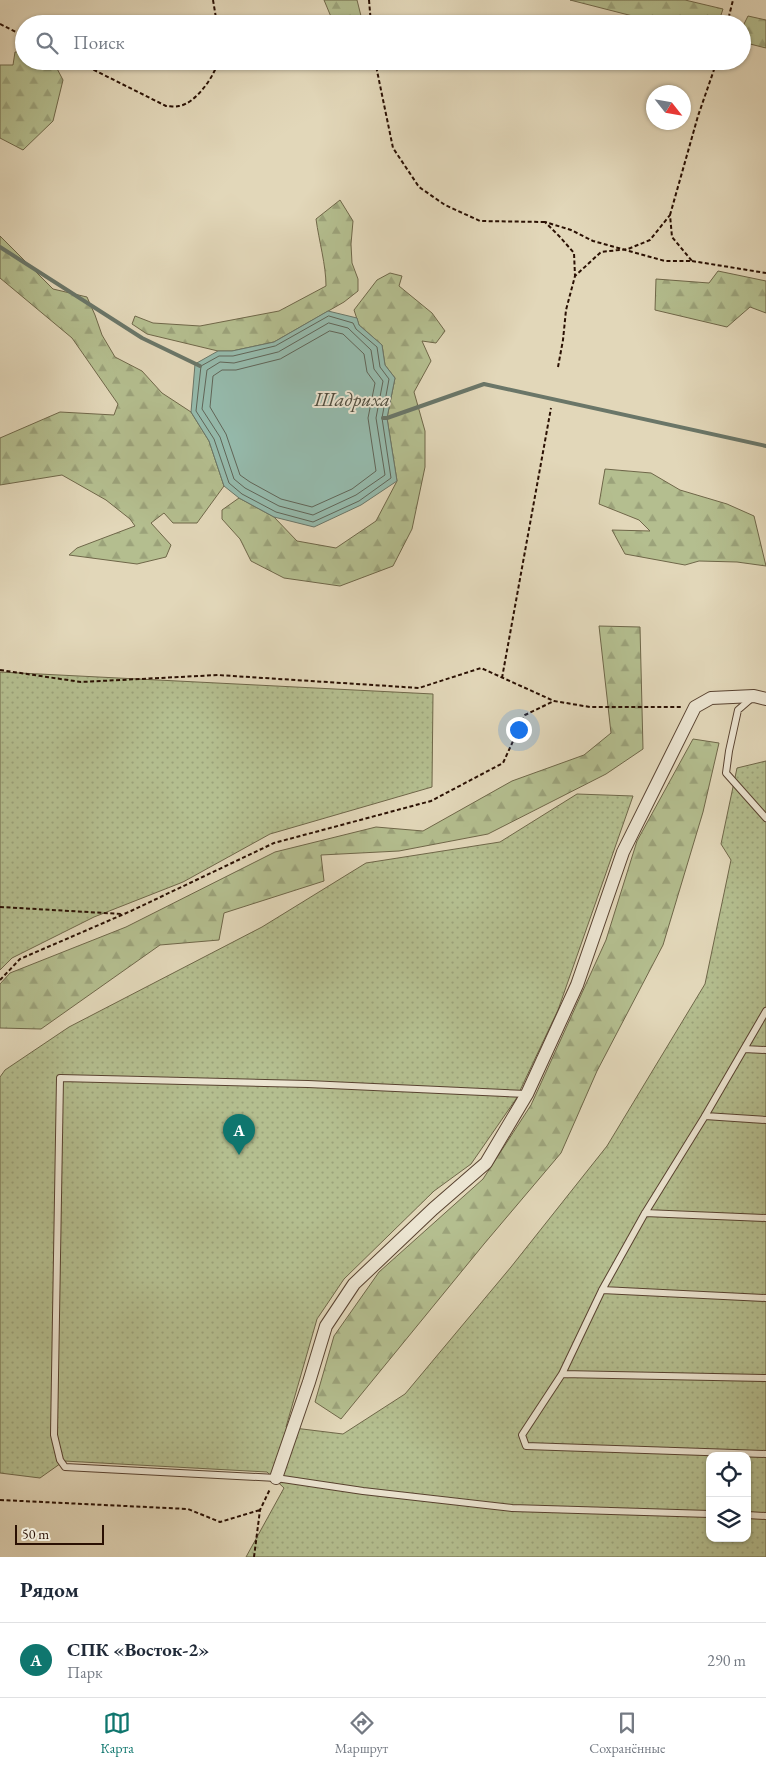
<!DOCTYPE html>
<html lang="ru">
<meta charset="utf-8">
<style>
body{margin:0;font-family:"EB Garamond",serif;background:#f6f6f7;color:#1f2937}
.controls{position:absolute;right:15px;bottom:15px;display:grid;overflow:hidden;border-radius:10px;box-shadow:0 1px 4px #0004}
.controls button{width:45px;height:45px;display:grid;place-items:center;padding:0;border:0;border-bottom:1px solid #e0e1e3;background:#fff;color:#1f2937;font:25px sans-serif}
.compass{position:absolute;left:646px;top:85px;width:45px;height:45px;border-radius:50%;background:#fff;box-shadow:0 1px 4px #0004;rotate:121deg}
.scale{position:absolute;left:15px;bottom:12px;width:89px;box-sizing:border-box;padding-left:5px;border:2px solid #2a1003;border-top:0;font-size:14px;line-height:18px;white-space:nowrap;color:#2a1003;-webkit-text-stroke:4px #ece5d2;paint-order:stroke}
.you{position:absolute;left:518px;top:729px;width:18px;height:18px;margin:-12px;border:4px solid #fff;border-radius:50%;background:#1a73e8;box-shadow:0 0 0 8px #1a73e833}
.badge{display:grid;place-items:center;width:32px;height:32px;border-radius:50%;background:#0f766e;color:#fff;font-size:16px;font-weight:700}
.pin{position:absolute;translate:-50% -41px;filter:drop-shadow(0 1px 2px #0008)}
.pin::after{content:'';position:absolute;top:26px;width:18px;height:15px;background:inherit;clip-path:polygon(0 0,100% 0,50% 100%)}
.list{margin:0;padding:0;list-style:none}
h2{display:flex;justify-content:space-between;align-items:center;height:65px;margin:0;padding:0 20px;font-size:21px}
h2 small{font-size:16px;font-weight:400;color:#747a83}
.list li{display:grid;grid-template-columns:32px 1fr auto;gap:15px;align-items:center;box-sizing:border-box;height:75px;padding:0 20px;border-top:1px solid #e0e1e3}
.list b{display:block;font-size:19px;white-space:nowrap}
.list p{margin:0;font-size:16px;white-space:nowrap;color:#747a83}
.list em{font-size:16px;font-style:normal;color:#747a83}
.icon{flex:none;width:28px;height:28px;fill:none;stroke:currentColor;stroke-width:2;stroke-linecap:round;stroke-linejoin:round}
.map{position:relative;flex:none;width:766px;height:1557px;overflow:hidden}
.search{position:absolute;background:#fff;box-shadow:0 1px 4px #0004;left:15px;right:15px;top:15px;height:55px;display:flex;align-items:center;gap:12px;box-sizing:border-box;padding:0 18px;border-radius:28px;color:#747a83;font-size:19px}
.sheet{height:140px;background:#fff}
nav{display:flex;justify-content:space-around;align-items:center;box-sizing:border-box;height:70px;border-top:1px solid #e0e1e3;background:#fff;font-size:14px;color:#747a83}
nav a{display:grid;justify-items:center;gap:2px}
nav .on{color:#0f766e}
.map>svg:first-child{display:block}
</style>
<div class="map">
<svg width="766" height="1557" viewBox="0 0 766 1557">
<defs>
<pattern id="forest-firs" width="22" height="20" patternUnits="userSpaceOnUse" patternTransform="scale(1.25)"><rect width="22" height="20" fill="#b4be8f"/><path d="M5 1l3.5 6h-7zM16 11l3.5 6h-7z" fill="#9ba27a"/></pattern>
<pattern id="park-dots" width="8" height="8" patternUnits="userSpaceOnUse" patternTransform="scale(1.25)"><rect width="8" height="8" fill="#b4be8f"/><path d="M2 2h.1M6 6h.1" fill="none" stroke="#9ba27a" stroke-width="1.8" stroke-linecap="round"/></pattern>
</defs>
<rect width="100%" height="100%" fill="#e2d7b9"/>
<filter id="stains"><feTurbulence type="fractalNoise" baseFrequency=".004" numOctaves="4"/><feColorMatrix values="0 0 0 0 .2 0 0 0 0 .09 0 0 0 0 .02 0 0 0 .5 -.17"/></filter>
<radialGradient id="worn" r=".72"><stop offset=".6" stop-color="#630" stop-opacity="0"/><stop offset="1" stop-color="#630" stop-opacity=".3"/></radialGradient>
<path fill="url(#forest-firs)" stroke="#6f6749" d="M324,0h33l6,24h-29z
M570,0h115l38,9 -5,15h-54z
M748,16l18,4v28l-24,-6v-14z
M15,52h9v9h29l10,19 -10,41 -30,29 -23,-12v-73h13z
M340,200l13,21 -2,23 1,19 6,16v12l-14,11 -70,40 -42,9h-14l-71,-17 -15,-10 3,-8 18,7 47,3 79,-15 47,-25c0,-21 -7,-45 -10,-67z
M0,236l53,53 34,8 8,18 7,20 13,22 27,14 20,22 29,19 18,29 15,45 -27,37h-24l-9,-10 -13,10 20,22 -5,12 -29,7 -68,-9 8,-7 58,-22 -5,-7 -24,-19 -44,-25 -62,10v-47l60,-26 54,3 4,-11 -46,-66 -72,-60z
M718,271l48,10v32l-16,-6 -23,20 -72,-17 1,-31 53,4z
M390,273l12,3 -3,10 33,27 13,18 -9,12 -14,-2 9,20 -17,31 11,39v36l-13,62 -19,37 -53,20 -56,-8 -33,-17 -11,-22 -18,-20v-9l17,-12 35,19 23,24 39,7 40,-27 21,-40 -10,-63 8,-40 -10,-13 -3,-20 -23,-20 -5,-15 23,-30z
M605,469l46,4 29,17 47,14 27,12 12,50 -29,-4 -38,-1 -14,4 -60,-11 -13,-24 38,1 -11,-11 -40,-16z
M599,626l41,1 3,122 -37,25 -118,60 -89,17 -78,4 3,26 -100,32 -5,27 -59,5 -119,84 -41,-1v-44l10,-11 116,-46 149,-75 101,-25 47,4 89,-50 72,-26 27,-22z
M693,739l26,4 -16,69 -40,133 -66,126 -36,82 -77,91 -143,175 -26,-17 19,-66 45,-64 104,-93 48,-74 75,-165 31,-99z"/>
<path fill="url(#park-dots)" stroke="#6f6749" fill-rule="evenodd" d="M0,672l433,22 -1,93 -162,47 -87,48 -89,35 -82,41 -12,12z
M766,761v796h-520l38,-69 -17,-16 -203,-11 -24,17 -40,-5v-396l5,-7 64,-43 193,-100 104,-64 134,-21 77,-48 56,2 -75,214 -42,89 -45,65 -37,27 -90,88 -27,40 -31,108 57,7 62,-40 106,-127 96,-121 98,-162 26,-124 -10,-16 16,-76zM710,1456h37v82h-37z"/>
<path fill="#95baac" stroke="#6a7668" d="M328,311l29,7 2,7 23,20 3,20 10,13 -8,40 10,63 -36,24 -47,22 -40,-10 -35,-19 -15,-12 -15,-45 -18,-29 4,-48 23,-13h14l42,-9z"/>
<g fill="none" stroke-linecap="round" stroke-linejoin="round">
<path stroke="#606558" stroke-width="1" d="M329,316l24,7 3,6 21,18 3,20 9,12 -7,39 9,60 -32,23 -46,21 -37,-10 -34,-18 -13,-11 -15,-44 -18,-28 5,-45 18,-10h14l42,-10z
M329,323l19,5 23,22 3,19 9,12 -7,37 9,57 -29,20 -43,20 -34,-9 -34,-18 -11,-9 -14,-42 -18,-28 5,-39 13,-8 14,1 44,-11z
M330,331l13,3 21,20 3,18 8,11 -7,35 8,53 -24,18 -40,18 -31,-8 -31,-17 -10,-7 -14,-41 -16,-27 3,-31 9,-6h14l44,-11z"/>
<path stroke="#6a7668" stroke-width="4" d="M0,247l142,91 58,28
M383,418h4l97,-34 282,62"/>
<g stroke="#584230" stroke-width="8">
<path id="lane" d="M753,697l-15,13 -9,41 -3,22 40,45
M766,1011l-61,105 -60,97 -43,77 -40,84 -40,61 4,11 240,8
M744,1049l22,1
M527,1094l-219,-10 -248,-6 -6,357 6,25 5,7 211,11 87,13 149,17 198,6
M705,1116l61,4
M645,1213l121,5
M602,1290l164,8
M562,1374l204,4
M747,1515l19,1"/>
</g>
<g stroke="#584230" stroke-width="14">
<path id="street" d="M276,1478l33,-96 17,-56 28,-42 79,-75 53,-46 41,-69 50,-109 46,-133 72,-145 16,-9 43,-2 12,3"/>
</g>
<path stroke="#2a1003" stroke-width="2" stroke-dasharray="4 2.5" stroke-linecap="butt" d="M213,0l4,24
M369,0l2,24
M0,24l24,12
M727,24l6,-24
M76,61l90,45c4,0 9,1 13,0 16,-2 36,-30 39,-45
M375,61l18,87 26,39 26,18 35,16 65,1
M670,215l28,-99 19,-55
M692,261l74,12
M558,367l5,-27 3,-30 9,-34 26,-24 27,-3 22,-9 20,-25 2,22 20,24h-27l-72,-20 -22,-11 -26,-8 15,15 14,16 1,23
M0,670l81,12 137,-7 201,13 62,-20 73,33 36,6h93
M502,678l49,-270
M0,907l123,7
M0,980l20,-21 111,-48 143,-68 157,-42 72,-38 22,-48 29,-14
M0,1500l188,9 32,13 40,-12
M254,1557l6,-47 10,-21"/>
<use href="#lane" stroke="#ece5d2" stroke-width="6"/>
<use href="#street" stroke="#ece5d2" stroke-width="12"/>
</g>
<g text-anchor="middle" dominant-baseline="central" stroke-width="4" stroke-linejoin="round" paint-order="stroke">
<g font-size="20" font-style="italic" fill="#4f4c3e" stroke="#ece5d2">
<text x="352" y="399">Шадриха</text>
</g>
</g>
<rect width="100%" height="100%" filter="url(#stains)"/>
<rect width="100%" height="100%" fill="url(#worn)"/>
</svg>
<div class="controls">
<button><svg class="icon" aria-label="locate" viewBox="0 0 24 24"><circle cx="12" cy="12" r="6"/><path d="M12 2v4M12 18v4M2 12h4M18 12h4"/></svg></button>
<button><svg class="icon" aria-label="layers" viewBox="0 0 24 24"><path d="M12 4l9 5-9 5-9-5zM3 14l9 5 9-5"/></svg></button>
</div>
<svg class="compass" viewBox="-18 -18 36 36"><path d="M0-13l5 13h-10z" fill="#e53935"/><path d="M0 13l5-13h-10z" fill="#747a83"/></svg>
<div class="scale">50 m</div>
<div class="you"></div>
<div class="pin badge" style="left:239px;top:1155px">A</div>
<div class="search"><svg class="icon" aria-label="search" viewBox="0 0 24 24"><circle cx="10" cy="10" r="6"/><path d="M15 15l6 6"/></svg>Поиск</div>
</div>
<section class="sheet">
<h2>Рядом<small></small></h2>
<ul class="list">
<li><span class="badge">A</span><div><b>СПК «Восток-2»</b><p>Парк</p></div><em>290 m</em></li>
</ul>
</section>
<nav>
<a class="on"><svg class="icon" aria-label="map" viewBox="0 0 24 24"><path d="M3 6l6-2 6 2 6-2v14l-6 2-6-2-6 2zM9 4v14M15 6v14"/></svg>Карта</a>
<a><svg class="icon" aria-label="directions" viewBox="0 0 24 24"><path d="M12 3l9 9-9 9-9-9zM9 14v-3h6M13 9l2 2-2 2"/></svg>Маршрут</a>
<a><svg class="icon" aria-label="saved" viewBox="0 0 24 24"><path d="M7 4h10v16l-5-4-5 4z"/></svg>Сохранённые</a>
</nav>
